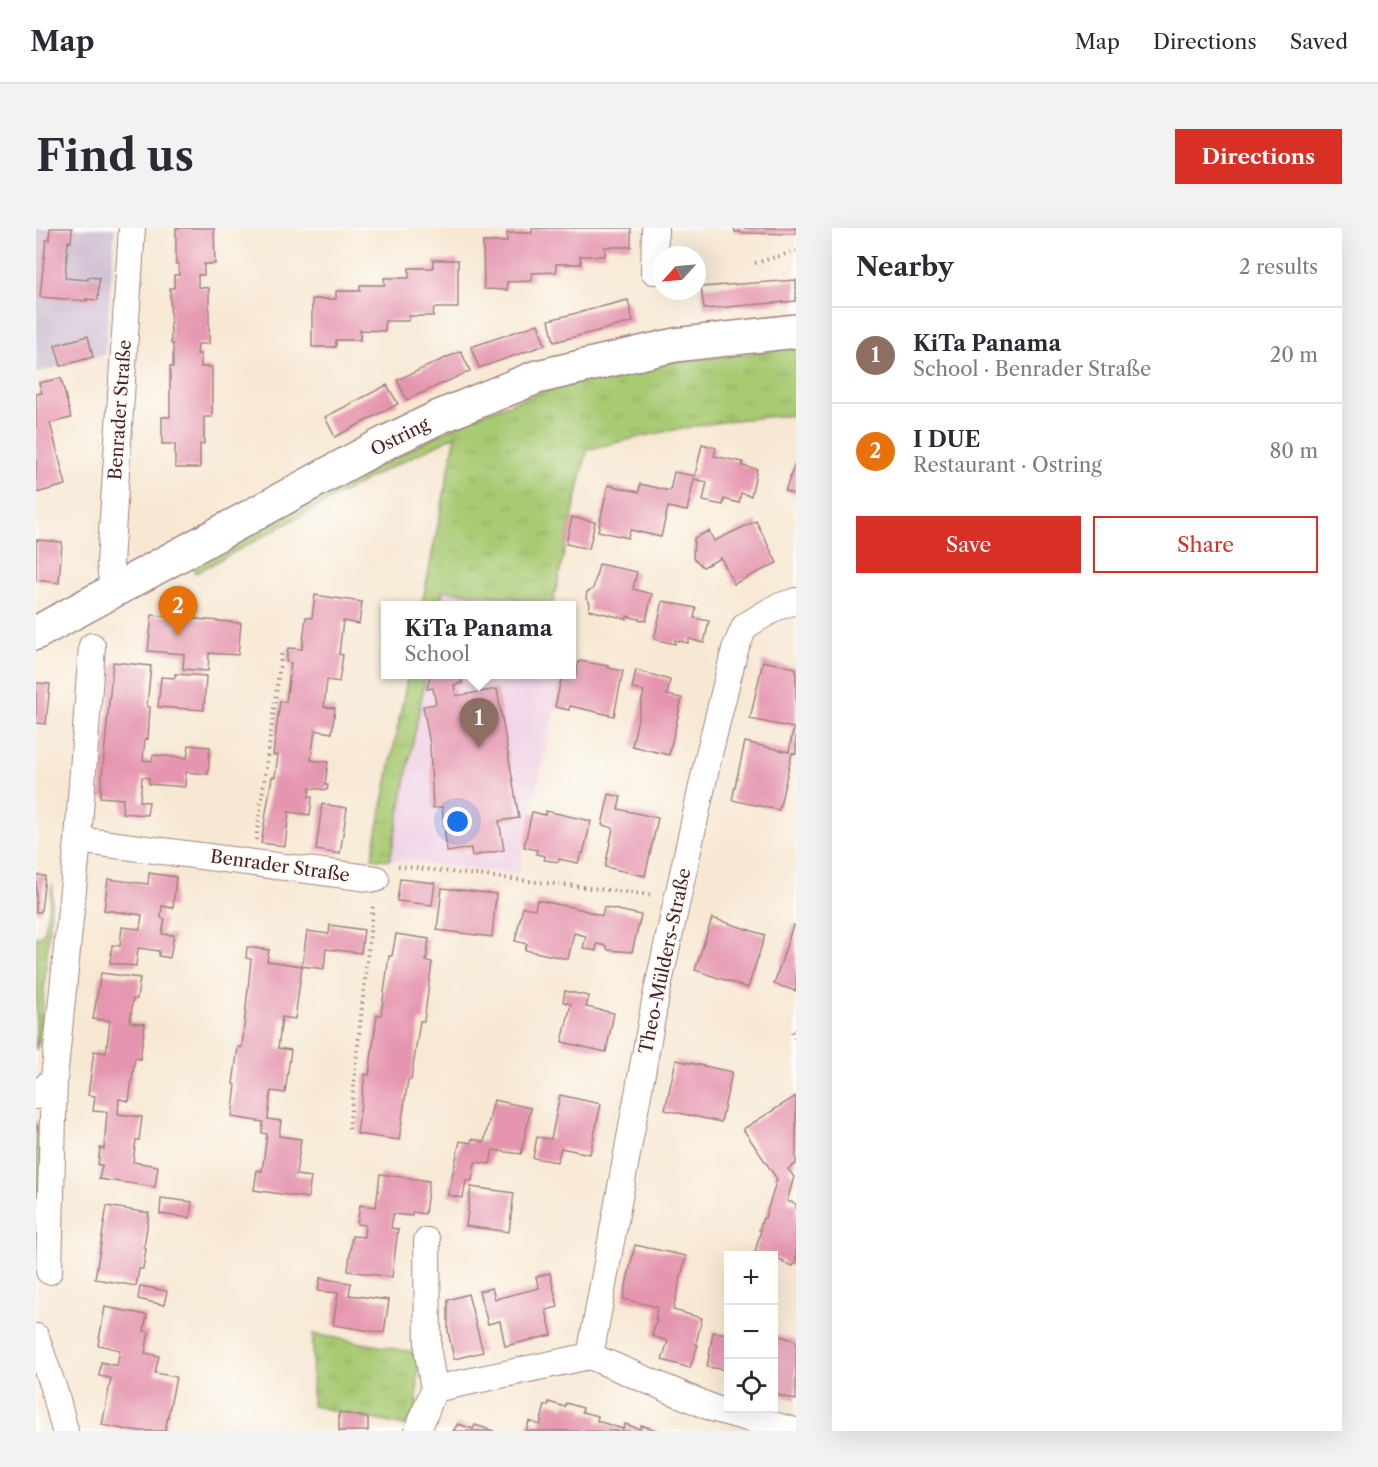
<!DOCTYPE html>
<meta charset="utf-8">
<style>
body{margin:0;font-family:"Libre Caslon Text",serif;background:#f2f2f3;color:#2b2b33}
.controls{position:absolute;right:18px;bottom:18px;display:grid;overflow:hidden;border-radius:0px;box-shadow:0 6px 24px #0002}
.controls button{width:54px;height:54px;display:grid;place-items:center;padding:0;border:0;border-bottom:2px solid #e1e1e2;background:#fff;color:#2b2b33;font:30px sans-serif}
.compass{position:absolute;left:616px;top:18px;width:54px;height:54px;border-radius:50%;background:#fff;box-shadow:0 6px 24px #0002;rotate:243deg}
.you{position:absolute;left:422px;top:594px;width:21px;height:21px;margin:-15px;border:4px solid #fff;border-radius:50%;background:#1a73e8;box-shadow:0 0 0 9px #1a73e833}
.badge{display:grid;place-items:center;width:39px;height:39px;border-radius:50%;background:#d93025;color:#fff;font-size:20px;font-weight:700}
.pin{position:absolute;translate:-50% -50px;filter:drop-shadow(0 2px 3px #0008)}
.pin::after{content:'';position:absolute;top:32px;width:21px;height:18px;background:inherit;clip-path:polygon(0 0,100% 0,50% 100%)}
.popup{position:absolute;left:345px;top:373px;width:195px;height:78px;box-sizing:border-box;display:grid;place-content:center;border-radius:0px;background:#fff;filter:drop-shadow(0 2px 4px #0005);font-size:20px;white-space:nowrap;color:#7c7c81}
.popup b{font-size:22px;color:#2b2b33}
.popup::after{content:'';position:absolute;left:50%;top:100%;margin-left:-12px;border:12px solid transparent;border-top-color:#fff}
.list{margin:0;padding:0;list-style:none}
h2{display:flex;justify-content:space-between;align-items:center;height:78px;margin:0;padding:0 24px;font-size:26px}
h2 small{font-size:20px;font-weight:400;color:#7c7c81}
.list li{display:grid;grid-template-columns:39px 1fr auto;gap:18px;align-items:center;box-sizing:border-box;height:96px;padding:0 24px;border-top:2px solid #e1e1e2}
.list b{display:block;font-size:22px;white-space:nowrap}
.list p{margin:0;font-size:20px;white-space:nowrap;color:#7c7c81}
.list em{font-size:20px;font-style:normal;color:#7c7c81}
.actions{display:flex;gap:12px;padding:18px 24px}
.actions a{flex:1;padding:14px 0;border:2px solid #d93025;border-radius:0px;text-align:center;font-size:21px;color:#d93025}
.actions .main{background:#d93025;color:#fff}
.icon{flex:none;width:33px;height:33px;fill:none;stroke:currentColor;stroke-width:2;stroke-linecap:round;stroke-linejoin:round}
.map{position:relative;flex:none;width:760px;height:1203px;overflow:hidden;border-radius:0px}
header{display:flex;align-items:center;gap:36px;box-sizing:border-box;height:84px;padding:0 30px;background:#fff;border-bottom:2px solid #e1e1e2}
header strong{font-size:28px}
nav{display:flex;gap:33px;margin-inline-start:auto;font-size:21px}
.intro{display:flex;align-items:center;justify-content:space-between;box-sizing:border-box;height:144px;padding:0 36px}
h1{margin:0;font-size:42px}
.button{padding:15px 27px;border-radius:0px;background:#d93025;color:#fff;font-size:21px;font-weight:700}
main{display:flex;gap:36px;padding:0 36px}
aside{flex:1;background:#fff;border-radius:0px;box-shadow:0 6px 24px #0002}
.map>svg:first-child{display:block}
</style>
<header>
<strong>Map</strong>
<nav><a>Map</a><a>Directions</a><a>Saved</a></nav>
</header>
<div class="intro"><h1>Find us</h1><a class="button">Directions</a></div>
<main>
<div class="map">
<svg width="760" height="1203" viewBox="0 0 760 1203">
<defs>
<pattern id="grass-tufts" width="24" height="20" patternUnits="userSpaceOnUse" patternTransform="scale(1.5)"><rect width="24" height="20" fill="#a8ca73"/><path d="M3 7l-1-3M5 7V3M7 7l1-3M15 17l-1-3M17 17v-4M19 17l1-3" fill="none" stroke="#92ad64"/></pattern>
</defs>
<rect width="100%" height="100%" fill="#fdfcf7"/>
<filter id="ink" filterUnits="userSpaceOnUse"><feTurbulence type="fractalNoise" baseFrequency=".0167" numOctaves="2"/><feDisplacementMap in="SourceGraphic" scale="12" xChannelSelector="R" yChannelSelector="G"/><feConvolveMatrix kernelMatrix="1 2 1 2 8 2 1 2 1" color-interpolation-filters="sRGB"/></filter>
<filter id="wash" filterUnits="userSpaceOnUse"><feTurbulence type="fractalNoise" baseFrequency=".008" numOctaves="4" result="noise"/><feDisplacementMap in="SourceGraphic" scale="24" xChannelSelector="R" yChannelSelector="G"/><feGaussianBlur stdDeviation="1.35" result="paint"/><feColorMatrix in="noise" values="0 0 0 0 0 0 0 0 0 0 0 0 0 0 0 0 0 1.4 0 .05"/><feComposite in="paint" operator="in"/></filter>
<g filter="url(#wash)">
<rect width="100%" height="100%" fill="#f7e8d3"/>
<path fill="#f0d0e5" d="M407,362l110,13 16,2 -129,1z
M390,447h136l-44,199 -128,-14z"/>
<path fill="#cebed2" d="M0,0h79l-10,127 -69,18z"/>
<path fill="url(#grass-tufts)" stroke="#79744f" stroke-width="1.5" d="M760,120v67c-72,3 -140,17 -209,35l-34,153 -110,-13 -3,15h-18l34,-170 -77,38 -183,100 -4,-8 280,-148 82,-29 94,-23z
M372,447h18l-36,185 -18,-2z
M17,656l-13,154 -4,12v-113l7,-2z
M0,894l5,16 -5,123z
M277,1106l105,19 -1,55 -12,18 -93,-20z"/>
<g id="blocks">
<path fill="#e595af" d="M14,0h22l-1,14 -3,-1 -3,37 23,2v-3l11,1 -1,22 -12,-1 1,2 -47,-4 6,-57h3z
M140,0h38l1,36h-11v11h-6v12l11,1v56h-11l-1,10h4v13h11v50h-8v27h-4v24h-25v-24h-13v-27h8v-50h3v-23h-2l-1,-56h4v-13h5v-11h-3z
M496,0h99v19h-26v9h-25l1,8h-25v8l-24,1v8l-25,1v8l-23,-1 -1,-47h24v-9h25z
M698,0h62v6l-56,-1v-2l-5,1z
M397,32h25v48h-24l-1,8h-24v5h-24v10l-25,-1v10h-24v7h-24v-48h24v-8h24v-6h25l-1,-7h25v-10h24z
M760,52v21l-92,8 -3,-22z
M592,72l5,22 -79,20 -5,-22z
M502,96l7,21 -66,23 -8,-21z
M52,108l5,21 -32,9 -6,-21z
M425,123l9,20 -63,29 -10,-20z
M25,150l10,40 -21,5 16,62 -30,8v-99l6,-1 -3,-10z
M351,157l11,19 -63,33 -10,-20z
M666,216l14,4 -2,8 29,6 -1,4 15,3 -6,27 -10,-3 -2,10 -15,-4 -1,6 -20,-4 4,-19 -13,-3 -7,32 -19,-4 -7,30 -31,-7 -2,8 -30,-7 10,-46 31,7 1,-8 30,7 4,-19 21,4z
M760,232v35l-11,-4z
M536,289l23,5 -6,27 -23,-5z
M720,293l21,42 -43,21 -13,-26 -18,9 -10,-9 1,-20 15,-7 5,10z
M0,312l26,2 -3,41 -23,-3z
M563,336l38,8 -4,17 19,5 -6,27 -19,-5v3l-38,-9 1,-7 -4,-5 1,-6 6,-3z
M279,367l47,7 -3,22 -16,-3 -4,33 4,1 -4,27 -12,-2 -3,27 11,1 -3,25 -17,-3 -4,30 17,2 -3,23h3l-1,5 -17,-2 -1,9h3l-2,18 -21,-3 -4,34 -24,-3 11,-66h3l3,-22h-5l7,-54 6,1 5,-39 -5,-1 2,-14 14,1 4,-32 6,1z
M627,373l33,7 -2,10 15,3 -5,22 -15,-4 -1,4 -13,-3v4l-21,-5z
M116,387l89,8 -3,32 -29,-2 -1,18 -25,-2 1,-15 -36,-3z
M543,433l30,5 -1,2 15,3 -9,45 -44,-10 -1,4 -14,-3 7,-32h14z
M727,433l33,7v86l-4,-1 -13,57 -47,-10 13,-58 44,10 2,-12 3,-12 -44,-9z
M77,434l38,4 -4,40 3,1 -2,32 -3,-1 -2,22 9,1 1,-6 34,3 2,-13 21,2 -2,27 -22,-2 -1,15 -36,-3v-6l-7,-1 -2,24 9,1 -2,13 -25,-2 1,-14 -23,-2z
M600,442l34,10 -3,15 15,3 -13,57 -37,-9 12,-55 -12,-2z
M139,446l31,2 -2,34 -46,-3 3,-30 14,1z
M394,447h31l1,8 -8,2 2,11 41,-7 22,129 -20,3 5,29 -32,6 -1,-8 -24,4 -5,-45 -9,1 -3,-64 -7,-38 13,-2 -3,-16 -6,1z
M0,455l14,1 -4,40 -10,-1z
M573,566l12,3 -3,12 40,9 -13,58 -40,-9 8,-39 -11,-3z
M286,576l25,4 -7,46 -24,-4z
M510,583l45,10 -8,33 -2,-1 -3,10 -19,-4 -1,3 -14,-2 1,-4 -9,-2 1,-4 -13,-3 8,-35 13,3z
M113,645l27,4 -3,31 -11,-2 -1,12 4,1 -3,15 12,1 -4,23 -11,-2v-5l-21,-3 -2,18 -26,-3 2,-18 8,1 2,-19 18,2 2,-14 -38,-5 4,-31 40,5z
M0,647l9,1 -4,36h-5z
M364,651l35,4 -3,22 -35,-4z
M406,660l54,6 -4,43 -55,-7z
M501,672l43,9 22,7 2,-9 37,8 -9,37 -24,-2 -2,-4 -9,-2 -1,7 -13,-3 3,-12 -12,-3 -6,26 -43,-9 2,-6 -12,-3 8,-34 12,2z
M676,690l53,17 -17,53 -53,-18z
M294,697l34,5 -3,23 -35,-4 -2,20 -22,-3 5,-35 22,3z
M757,697l3,1v65l-22,-7z
M360,706l33,5 -3,22 6,1 -8,59h-4l-9,59h-3l-9,60 -42,-6 8,-60 4,1 8,-60h4l8,-59h3z
M211,719l22,3 -2,11 35,5 -7,53 -13,-2 -4,31 13,2 -6,43 -14,-2 -3,28 13,2 -2,15 22,3 -5,36 15,2 -3,21 -54,-8 3,-20 5,1 5,-37 -5,-1 1,-11 -31,-5 4,-32 -3,-1 5,-37h4l9,-88 -5,-1z
M65,745l39,5 -3,21h-4l-3,23 15,2 -5,35 -5,-1 -6,43 -10,-2 -1,15 24,3 -3,23h-3l-3,22 25,4 -3,21 -56,-8 3,-14h-4l2,-17 4,1 3,-37 -14,-1 2,-15 -7,-1 6,-44 12,2 4,-32 -17,-2z
M529,763l24,5 -3,11 28,6 -8,39 -44,-10 9,-38 -8,-2z
M640,832l56,12 -11,50 -56,-12z
M524,867l41,9 -11,50 -29,-6 -4,14 -24,-4 4,-21 14,2z
M760,868v68l-8,5 6,8 -7,24 9,3v60h-2l-1,2 -10,-3 1,-2 -10,-3v-2l-19,-4 6,-22h-2l4,-12h2l12,-39 -34,-50z
M458,872l37,8 -10,46 -28,-4 -3,14 -15,-2 -3,19 -6,-1 -3,18 -15,-3 12,-54 11,2 1,-4 12,3z
M344,946l49,7 -4,33 -13,-2v4l-19,-2 -2,14 7,1 -6,48 -44,-6 4,-35 12,1 1,-12 -8,-1 3,-19 16,2z
M435,959l43,6 -5,39 -43,-6z
M125,970l31,4 -2,16 -30,-4z
M71,978l42,7 -5,35 2,1 -3,20h-4l-3,17 -41,-7z
M599,1017l51,11 -13,54 29,8 -6,26 2,1 -8,23 -28,-8 6,-19 -16,-5 5,-17h-2l2,-12 -34,-8z
M514,1045l8,34 -12,3 6,25 -47,11 -5,-25 -12,3 -9,-33 13,-3 3,11 44,-11 -3,-11z
M284,1050l31,5 -2,12 40,5 -5,33 -51,-8 5,-32 -20,-2z
M104,1058l27,5 -3,14 -26,-6z
M432,1066l15,58 -29,7 -6,-28v-31z
M69,1079l42,8 -3,16 5,1 -4,21 14,3 -4,17 21,4 -11,54h-32l-31,-6 9,-47 -12,-2 2,-14 16,4 3,-16 -22,-5z
M677,1104l15,2v36l-21,-3z
M738,1106l22,7v59l-22,-6z
M513,1174l16,5 1,-4 17,5 -1,4 16,4 -1,5 26,8 2,-5 15,5 1,-4 18,6h-133l3,-10 11,4 5,-20 3,1z
M303,1184l29,6v13h-29z
M422,1196l15,5 2,-4 19,6h-41z"/>
</g>
</g>
<g filter="url(#ink)">
<use href="#blocks" fill-opacity="0" stroke="#a0847f" stroke-width="1.5"/>
<g fill="none" stroke-linecap="round" stroke-linejoin="round">
<g stroke="#a0847f" stroke-width="28">
<path id="minor" d="M618,43l1,-43
M77,363l-3,-28 22,-335
M42,612l298,39
M0,868l18,-17 24,-239 14,-194
M13,1043l5,-192
M0,1109l20,59 9,35
M554,1128l66,-360 54,-246 25,-101 10,-23 32,-19 19,-6
M398,1161l156,-33 125,53 80,22
M382,1203l16,-42 -6,-36 -1,-112"/>
</g>
<g stroke="#a0847f" stroke-width="36">
<path id="secondary" d="M0,405l349,-190 54,-26 98,-40 138,-32 121,-14"/>
</g>
<path stroke="#a0847f" stroke-width="4" stroke-dasharray="1.5 4.5" stroke-linecap="butt" d="M719,35l41,-12
M220,612l26,-190
M362,638l254,29
M760,803h-5l5,8
M313,901l24,-225"/>
<use href="#minor" stroke="#fff" stroke-width="26"/>
<use href="#secondary" stroke="#fff" stroke-width="33"/>
</g>
</g>
<g text-anchor="middle" dominant-baseline="central" stroke-width="5" stroke-linejoin="round" paint-order="stroke">
<g font-size="18" fill="#4a1f2b" stroke="#fdfcf7">
<text transform="translate(84 182) rotate(-86)">Benrader Straße</text>
<text transform="translate(364 209) rotate(-27)">Ostring</text>
<text transform="translate(244 638) rotate(8)">Benrader Straße</text>
<text transform="translate(629 733) rotate(-78)">Theo-Mülders-Straße</text>
</g>
</g>
</svg>
<div class="controls">
<button>+</button>
<button>−</button>
<button><svg class="icon" aria-label="locate" viewBox="0 0 24 24"><circle cx="12" cy="12" r="6"/><path d="M12 2v4M12 18v4M2 12h4M18 12h4"/></svg></button>
</div>
<svg class="compass" viewBox="-18 -18 36 36"><path d="M0-13l5 13h-10z" fill="#e53935"/><path d="M0 13l5-13h-10z" fill="#7c7c81"/></svg>
<div class="you"></div>
<div class="pin badge" style="left:443px;top:520px;background:#8d6e63">1</div>
<div class="popup"><b>KiTa Panama</b>School</div>
<div class="pin badge" style="left:142px;top:408px;background:#e8710a">2</div>
</div>
<aside>
<h2>Nearby<small>2 results</small></h2>
<ul class="list">
<li><span class="badge" style="background:#8d6e63">1</span><div><b>KiTa Panama</b><p>School · Benrader Straße</p></div><em>20 m</em></li>
<li><span class="badge" style="background:#e8710a">2</span><div><b>I DUE</b><p>Restaurant · Ostring</p></div><em>80 m</em></li>
</ul>
<div class="actions"><a class="main">Save</a><a>Share</a></div>
</aside>
</main>
